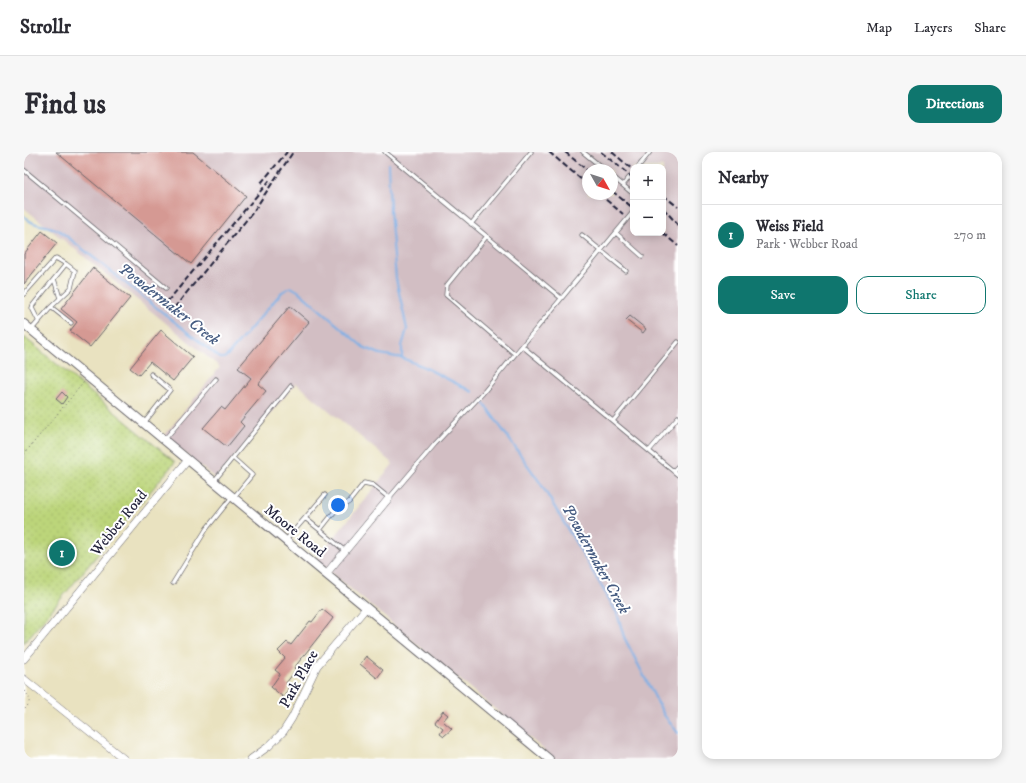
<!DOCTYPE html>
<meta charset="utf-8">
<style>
body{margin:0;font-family:"IM FELL DW Pica",serif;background:#f7f7f7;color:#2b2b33}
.controls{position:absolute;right:12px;top:12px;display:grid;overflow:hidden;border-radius:8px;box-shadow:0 2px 10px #0003}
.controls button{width:36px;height:36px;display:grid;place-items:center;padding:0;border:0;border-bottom:1px solid #e1e1e2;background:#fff;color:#2b2b33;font:20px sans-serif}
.compass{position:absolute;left:558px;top:12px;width:36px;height:36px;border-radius:50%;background:#fff;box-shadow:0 2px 10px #0003;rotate:129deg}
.you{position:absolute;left:314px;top:353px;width:14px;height:14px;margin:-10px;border:3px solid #fff;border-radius:50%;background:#1a73e8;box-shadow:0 0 0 6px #1a73e833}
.badge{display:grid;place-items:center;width:26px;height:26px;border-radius:50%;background:#0f766e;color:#fff;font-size:13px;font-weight:700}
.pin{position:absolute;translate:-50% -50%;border:2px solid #fff;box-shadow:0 1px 4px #0006}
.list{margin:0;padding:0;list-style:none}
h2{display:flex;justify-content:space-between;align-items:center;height:52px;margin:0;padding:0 16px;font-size:17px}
h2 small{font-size:13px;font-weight:400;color:#7c7c81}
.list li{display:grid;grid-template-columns:26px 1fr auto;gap:12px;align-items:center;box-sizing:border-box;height:60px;padding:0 16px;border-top:1px solid #e1e1e2}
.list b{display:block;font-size:15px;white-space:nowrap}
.list p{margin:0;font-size:13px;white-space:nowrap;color:#7c7c81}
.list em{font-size:13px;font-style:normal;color:#7c7c81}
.actions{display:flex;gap:8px;padding:12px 16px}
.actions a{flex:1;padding:9px 0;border:1px solid #0f766e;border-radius:12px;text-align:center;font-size:14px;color:#0f766e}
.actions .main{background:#0f766e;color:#fff}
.map{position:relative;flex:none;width:654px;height:607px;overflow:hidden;border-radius:12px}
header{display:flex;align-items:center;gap:24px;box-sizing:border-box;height:56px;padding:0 20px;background:#fff;border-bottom:1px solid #e1e1e2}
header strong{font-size:19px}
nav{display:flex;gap:22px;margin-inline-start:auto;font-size:14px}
.intro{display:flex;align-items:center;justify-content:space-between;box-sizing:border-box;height:96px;padding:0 24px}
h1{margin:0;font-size:28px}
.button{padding:10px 18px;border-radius:12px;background:#0f766e;color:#fff;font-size:14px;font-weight:700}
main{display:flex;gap:24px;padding:0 24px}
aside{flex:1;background:#fff;border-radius:12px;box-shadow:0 2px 10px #0003}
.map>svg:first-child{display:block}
</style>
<header>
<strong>Strollr</strong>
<nav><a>Map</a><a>Layers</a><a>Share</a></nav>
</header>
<div class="intro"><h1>Find us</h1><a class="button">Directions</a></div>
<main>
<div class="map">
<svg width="654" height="607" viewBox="0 0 654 607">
<defs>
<pattern id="park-dots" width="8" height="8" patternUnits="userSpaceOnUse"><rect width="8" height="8" fill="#bcd57a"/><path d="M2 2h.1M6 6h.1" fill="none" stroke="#a1b76a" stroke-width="1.8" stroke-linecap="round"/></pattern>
</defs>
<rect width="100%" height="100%" fill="#fff"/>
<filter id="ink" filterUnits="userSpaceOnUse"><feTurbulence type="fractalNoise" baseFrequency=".025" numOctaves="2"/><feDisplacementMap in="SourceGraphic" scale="8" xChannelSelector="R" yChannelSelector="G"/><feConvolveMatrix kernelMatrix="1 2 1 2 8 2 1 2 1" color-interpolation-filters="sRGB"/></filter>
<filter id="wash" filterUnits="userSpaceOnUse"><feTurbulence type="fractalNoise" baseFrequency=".012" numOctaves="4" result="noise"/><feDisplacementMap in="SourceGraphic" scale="16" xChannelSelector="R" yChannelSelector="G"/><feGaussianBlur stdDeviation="0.9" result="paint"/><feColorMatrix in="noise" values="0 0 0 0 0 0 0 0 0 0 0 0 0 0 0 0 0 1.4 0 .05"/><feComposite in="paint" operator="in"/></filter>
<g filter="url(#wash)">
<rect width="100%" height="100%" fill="#e9e2c0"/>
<path fill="#d2bec3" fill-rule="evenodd" d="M0,0h654v607h-123l-239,-199 77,-96 -97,-81 -80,96 -52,-43 56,-69 -196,-159zM609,15h30v66h-30zM564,18h24v24h-24z"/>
<path fill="url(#park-dots)" stroke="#6f7c5a" d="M0,185l151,125 -151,181z"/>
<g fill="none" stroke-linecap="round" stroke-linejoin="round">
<path stroke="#78afe7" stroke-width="2" d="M364,12l2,46 6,69 11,50 -5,17v12
M0,64c8,11 24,8 36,15l160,127h4l4,-3 54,-63 9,-5 7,4 65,56 17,7 22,4 20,8 51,26
M459,250l58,82 58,98 18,31 7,24 40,78 14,18"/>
</g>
<g id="blocks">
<path fill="#d59993" d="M32,0h137l53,44 -55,68z
M18,79l15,12 -33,41v-30z
M69,116l37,30 -40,49 -20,-16 7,-9 -16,-13z
M266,154l19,16 -51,62 8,7 -26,31 4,4 -17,21 -24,-19 18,-21 4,3 26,-32 -13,-10z
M606,164l16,13 -3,4 -17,-13z
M137,178l32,27 -20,24 -23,-19 -11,13 -9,-7z
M38,240l5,5 -5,7 -6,-5z
M298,457l11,9 -2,3 -37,47 2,2 -10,13 3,2 -2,7 -4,5 -12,-10 9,-13 -5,-4 10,-12 -7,-7 9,-9 4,3 19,-24 2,1z
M342,504l17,14 -6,8 -17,-14z
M419,559l5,4 -5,6 9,8 -8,7 -4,-3 3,-5 -8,-6z"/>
</g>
</g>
<g filter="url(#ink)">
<use href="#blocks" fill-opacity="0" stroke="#68656a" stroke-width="1"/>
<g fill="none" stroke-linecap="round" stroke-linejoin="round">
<g stroke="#68656a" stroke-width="5">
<path id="service" d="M361,0l176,146
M559,0l22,18
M614,15l12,-15
M0,18l142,118
M588,24l19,16
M599,33l10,-12
M447,72l60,-72
M592,81l26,23
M558,83l44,36
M463,84l-40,49 -1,10 69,59
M30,127l6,19
M0,142l32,-36 10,6
M27,155l20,16
M8,177l19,-22 20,-19 4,-17 -9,-7 -33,41 -1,3 7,14
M498,194l156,129
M589,269l65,-79
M120,271l26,-33 -19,-16
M141,287l51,-60
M625,299l29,-34
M209,306l19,17 -18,22
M649,319l5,-5
M190,329l77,-95
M281,366l15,12
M262,388l39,-45
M321,399l-25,-21 15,-19 14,-9 15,-19 9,2 16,13 46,-54 48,-51 150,-181
M149,431l34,-55 25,-31"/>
</g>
<g stroke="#68656a" stroke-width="8">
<path id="minor" d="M302,422l63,-76
M0,507l164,-199
M0,527l100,80
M227,607l18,-13 14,-14 9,-14 25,-52 49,-58"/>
</g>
<g stroke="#68656a" stroke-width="10">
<path id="tertiary" d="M0,172l525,435"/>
</g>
<path stroke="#68656a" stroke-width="1" stroke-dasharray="1 3" stroke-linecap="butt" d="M0,302l60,-72
M0,539c7,6 7,12 0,19
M0,606l1,1"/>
<use href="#service" stroke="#fff" stroke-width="3.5"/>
<use href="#minor" stroke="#fff" stroke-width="7"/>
<use href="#tertiary" stroke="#fff" stroke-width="8"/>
<path stroke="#22223b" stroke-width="2" stroke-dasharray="6 3" stroke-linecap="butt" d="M525,0l39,33
M541,0l23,19
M577,0l32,26
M588,0l21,18
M237,31l26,-31
M588,39l21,17
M575,42l24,20
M639,43l15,12
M639,56l15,17
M639,81l15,13
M143,150l103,-122
M150,156l79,-96 40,-60"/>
</g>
</g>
<g text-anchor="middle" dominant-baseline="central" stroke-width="4" stroke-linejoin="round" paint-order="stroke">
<g font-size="15" fill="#22223b" stroke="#fff">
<text transform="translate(95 371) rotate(-51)">Webber Road</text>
<text transform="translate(271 379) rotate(39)">Moore Road</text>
<text transform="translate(275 527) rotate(-61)">Park Place</text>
</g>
<g font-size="16" font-style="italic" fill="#445a80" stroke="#fff">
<text transform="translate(145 152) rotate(38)">Powdermaker Creek</text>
<text transform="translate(572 407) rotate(61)">Powdermaker Creek</text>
</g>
</g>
</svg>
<div class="controls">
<button>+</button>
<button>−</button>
</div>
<svg class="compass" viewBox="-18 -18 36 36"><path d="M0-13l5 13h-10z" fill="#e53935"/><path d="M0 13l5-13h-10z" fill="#7c7c81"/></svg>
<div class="you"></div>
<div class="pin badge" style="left:38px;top:401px">1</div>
</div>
<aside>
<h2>Nearby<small></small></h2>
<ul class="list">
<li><span class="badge">1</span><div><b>Weiss Field</b><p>Park · Webber Road</p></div><em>270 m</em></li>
</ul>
<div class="actions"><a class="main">Save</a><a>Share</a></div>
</aside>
</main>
